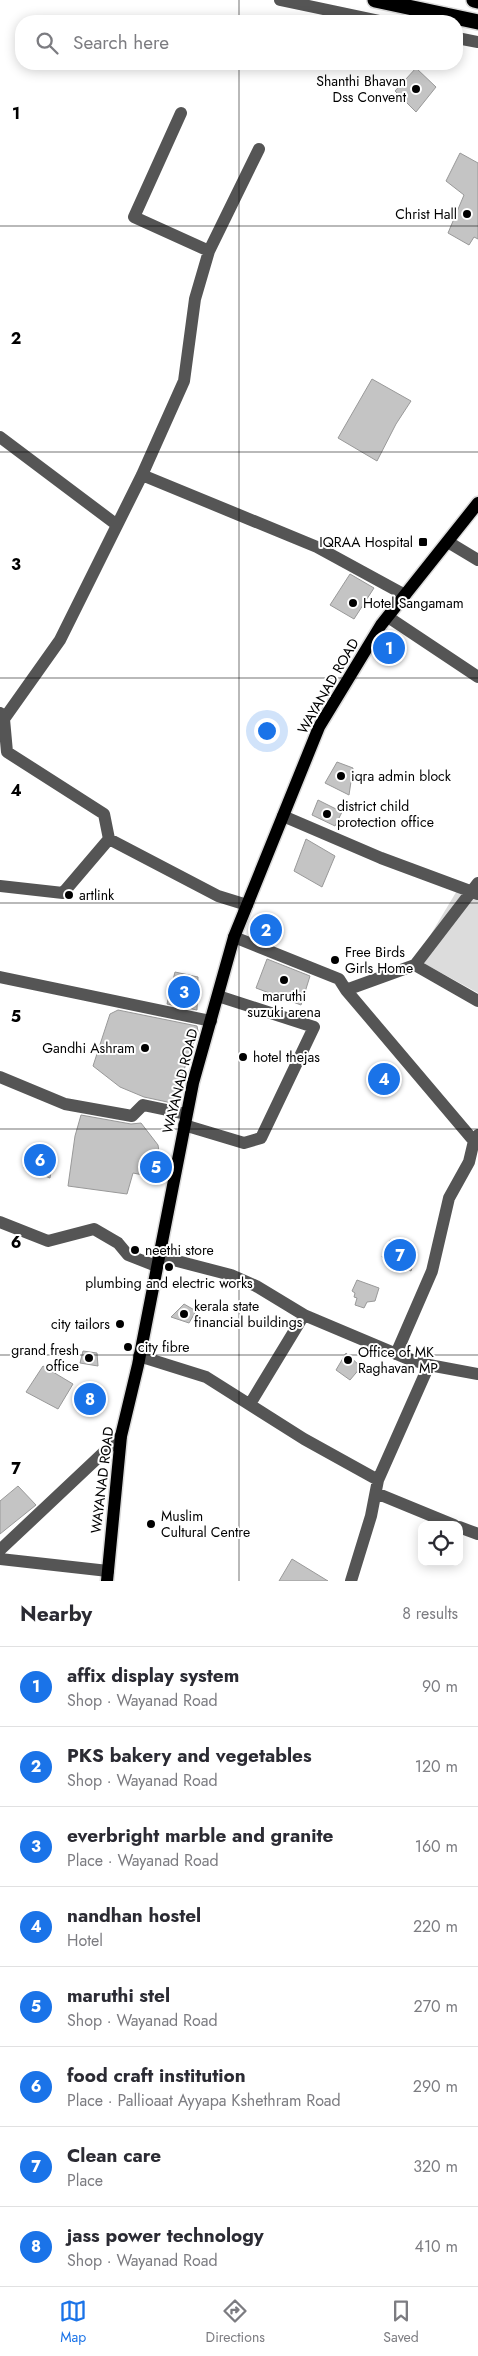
<!DOCTYPE html>
<meta charset="utf-8">
<style>
body{margin:0;font-family:Jost,sans-serif;background:#f7f7f7;color:#2b2b33}
.controls{position:absolute;right:15px;bottom:15px;display:grid;overflow:hidden;border-radius:10px;box-shadow:0 2px 12px #0003}
.controls button{width:45px;height:45px;display:grid;place-items:center;padding:0;border:0;border-bottom:1px solid #e1e1e2;background:#fff;color:#2b2b33;font:25px sans-serif}
.you{position:absolute;left:266px;top:730px;width:18px;height:18px;margin:-12px;border:4px solid #fff;border-radius:50%;background:#1a73e8;box-shadow:0 0 0 8px #1a73e833}
.badge{display:grid;place-items:center;width:32px;height:32px;border-radius:50%;background:#1a73e8;color:#fff;font-size:16px;font-weight:700}
.pin{position:absolute;translate:-50% -50%;border:2px solid #fff;box-shadow:0 1px 5px #0006}
.list{margin:0;padding:0;list-style:none}
h2{display:flex;justify-content:space-between;align-items:center;height:65px;margin:0;padding:0 20px;font-size:21px}
h2 small{font-size:16px;font-weight:400;color:#7c7c81}
.list li{display:grid;grid-template-columns:32px 1fr auto;gap:15px;align-items:center;box-sizing:border-box;height:80px;padding:0 20px;border-top:1px solid #e1e1e2}
.list b{display:block;font-size:19px;white-space:nowrap}
.list p{margin:0;font-size:16px;white-space:nowrap;color:#7c7c81}
.list em{font-size:16px;font-style:normal;color:#7c7c81}
.icon{flex:none;width:28px;height:28px;fill:none;stroke:currentColor;stroke-width:2;stroke-linecap:round;stroke-linejoin:round}
.map{position:relative;flex:none;width:478px;height:1581px;overflow:hidden}
.search{position:absolute;background:#fff;box-shadow:0 2px 12px #0003;left:15px;right:15px;top:15px;height:55px;display:flex;align-items:center;gap:12px;box-sizing:border-box;padding:0 18px;border-radius:20px;color:#7c7c81;font-size:19px}
.sheet{height:705px;background:#fff}
nav{display:flex;justify-content:space-around;align-items:center;box-sizing:border-box;height:70px;border-top:1px solid #e1e1e2;background:#fff;font-size:14px;color:#7c7c81}
nav a{display:grid;justify-items:center;gap:2px}
nav .on{color:#1a73e8}
.map>svg:first-child{display:block}
</style>
<div class="map">
<svg width="478" height="1581" viewBox="0 0 478 1581">
<rect width="100%" height="100%" fill="#fff"/>
<path fill="#dcdcdc" d="M458,889l20,8v96l-62,-34z"/>
<path fill="#c4c4c4" stroke="#999" d="M416,68l20,19 -20,25 -21,-21z
M460,153l18,10v76l-4,-2 -5,8 -21,-12 16,-38 -18,-14z
M372,379l39,22 -15,23 -19,37 -39,-23z
M350,574l24,14 -20,31 -24,-14z
M337,762l16,6 -4,27 -24,-12z
M318,800l24,12 -7,14 -23,-11z
M306,839l29,17 -13,31 -28,-16z
M267,959l43,17 -9,29 -45,-17z
M175,972l23,5 -1,33 -30,-6z
M118,1010l79,16 1,5 -26,72 -28,-6 -24,-10 -27,-21 17,-52z
M81,1115l50,9 10,-1 17,22 2,13 6,1 -3,20 -30,-6 -6,21 -59,-8 7,-50z
M31,1148l23,4 -4,26 -26,-10z
M390,1240l27,12 -6,19 -29,-14z
M357,1280l22,8 -4,13 -8,1 -3,6 -9,-3 2,-7 -3,-1 1,-4 -3,-2z
M184,1304l12,7 -7,12 -18,-6z
M83,1351l14,2 1,13 -18,-3z
M346,1353l15,14 -11,13 -14,-10z
M43,1366l30,18 -15,25 -32,-17z
M18,1486l18,19 -36,29v-33z
M292,1559l36,22h-49z"/>
<g fill="none" stroke-linecap="round" stroke-linejoin="round">
<g stroke="#dbdbdb" stroke-width="15">
<path id="major" d="M107,1581l14,-145 17,-71 55,-282 41,-146 85,-210 62,-102 97,-122"/>
</g>
<g stroke="#dbdbdb" stroke-width="18">
<path id="highway" d="M375,0l103,22
M474,0l4,1"/>
</g>
<path stroke="#555" stroke-width="12" d="M280,0l100,21
M457,38l21,4
M181,113l-47,104 75,34
M0,437l117,88
M142,475l175,72 88,48
M448,542l30,18
M388,617l90,60
M0,713l4,6 3,33 97,62 5,25
M4,719l56,-79 82,-165 42,-94 11,-82 14,-48 50,-102
M283,816l98,42 97,36
M0,886l63,7 46,-54 109,57 29,9
M234,937l105,42 7,11
M415,965l63,36
M0,977l211,44
M0,1077l65,27 67,12 11,-11 43,9
M184,1125l60,18 17,-5 53,-111 -96,-31
M474,1141l-128,-151 69,-25 63,-82
M0,1222l48,19 46,-12 24,14 10,12 28,11
M158,1256l73,19 25,11 48,29 102,43 23,7 49,9
M396,1354l36,-83 17,-73 20,-36 5,-21 4,-6
M139,1356l67,21 98,62 74,41 -7,36 -20,65
M250,1404l54,-89
M378,1480l51,-115
M376,1493l78,32
M459,1527l19,7
M0,1550l121,-114
M0,1559l108,12"/>
<use href="#major" stroke="#000" stroke-width="12"/>
<use href="#highway" stroke="#000" stroke-width="15"/>
</g>
<path fill="none" stroke="#000" stroke-width="1" stroke-opacity="0.55" d="M239,0v21M239,64v1517M0,226h478M0,452h478M0,678h478M0,903h478M0,1129h478M0,1355h478"/>
<g fill="#000" stroke="#fff" stroke-width="2">
<circle cx="416" cy="89" r="5"/>
<circle cx="467" cy="214" r="5"/>
<rect x="418" y="537" width="10" height="10" rx="2.5"/>
<circle cx="353" cy="603" r="5"/>
<circle cx="341" cy="776" r="5"/>
<circle cx="327" cy="814" r="5"/>
<circle cx="69" cy="895" r="5"/>
<circle cx="335" cy="960" r="5"/>
<circle cx="284" cy="980" r="5"/>
<circle cx="145" cy="1048" r="5"/>
<circle cx="243" cy="1057" r="5"/>
<circle cx="135" cy="1250" r="5"/>
<circle cx="169" cy="1267" r="5"/>
<circle cx="184" cy="1314" r="5"/>
<circle cx="120" cy="1324" r="5"/>
<circle cx="128" cy="1347" r="5"/>
<circle cx="89" cy="1358" r="5"/>
<circle cx="348" cy="1360" r="5"/>
<circle cx="151" cy="1524" r="5"/>
</g>
<g text-anchor="middle" dominant-baseline="central" stroke-width="4" stroke-linejoin="round" paint-order="stroke">
<g font-size="14" fill="#000" stroke="#fff" text-anchor="start">
<text x="406" y="81" text-anchor="end">Shanthi Bhavan<tspan x="406" dy="16">Dss Convent</tspan></text>
<text x="457" y="214" text-anchor="end">Christ Hall</text>
<text x="413" y="542" text-anchor="end">IQRAA Hospital</text>
<text x="363" y="603">Hotel Sangamam</text>
<text x="351" y="776">iqra admin block</text>
<text x="337" y="806">district child<tspan x="337" dy="16">protection office</tspan></text>
<text x="79" y="895">artlink</text>
<text x="345" y="952">Free Birds<tspan x="345" dy="16">Girls Home</tspan></text>
<text x="284" y="996" text-anchor="middle">maruthi<tspan x="284" dy="16">suzuki arena</tspan></text>
<text x="135" y="1048" text-anchor="end">Gandhi Ashram</text>
<text x="253" y="1057">hotel thejas</text>
<text x="145" y="1250">neethi store</text>
<text x="169" y="1283" text-anchor="middle">plumbing and electric works</text>
<text x="194" y="1306">kerala state<tspan x="194" dy="16">financial buildings</tspan></text>
<text x="110" y="1324" text-anchor="end">city tailors</text>
<text x="138" y="1347">city fibre</text>
<text x="79" y="1350" text-anchor="end">grand fresh<tspan x="79" dy="16">office</tspan></text>
<text x="358" y="1352">Office of MK<tspan x="358" dy="16">Raghavan MP</tspan></text>
<text x="161" y="1516">Muslim<tspan x="161" dy="16">Cultural Centre</tspan></text>
</g>
<g font-size="14" fill="#000" stroke="#fff">
<text transform="translate(328 686) rotate(-60)">WAYANAD ROAD</text>
<text transform="translate(180 1081) rotate(-76)">WAYANAD ROAD</text>
<text transform="translate(102 1480) rotate(-83)">WAYANAD ROAD</text>
</g>
</g>
<g font-size="16" text-anchor="middle" font-weight="bold" fill="#000" stroke="#fff" stroke-width="4" stroke-linejoin="round" paint-order="stroke">
<text x="16" y="119">1</text>
<text x="16" y="344">2</text>
<text x="16" y="570">3</text>
<text x="16" y="796">4</text>
<text x="16" y="1022">5</text>
<text x="16" y="1248">6</text>
<text x="16" y="1474">7</text>
</g>
</svg>
<div class="controls">
<button><svg class="icon" aria-label="locate" viewBox="0 0 24 24"><circle cx="12" cy="12" r="6"/><path d="M12 2v4M12 18v4M2 12h4M18 12h4"/></svg></button>
</div>
<div class="you"></div>
<div class="pin badge" style="left:389px;top:648px">1</div>
<div class="pin badge" style="left:266px;top:930px">2</div>
<div class="pin badge" style="left:184px;top:992px">3</div>
<div class="pin badge" style="left:384px;top:1079px">4</div>
<div class="pin badge" style="left:156px;top:1167px">5</div>
<div class="pin badge" style="left:40px;top:1160px">6</div>
<div class="pin badge" style="left:400px;top:1255px">7</div>
<div class="pin badge" style="left:90px;top:1399px">8</div>
<div class="search"><svg class="icon" aria-label="search" viewBox="0 0 24 24"><circle cx="10" cy="10" r="6"/><path d="M15 15l6 6"/></svg>Search here</div>
</div>
<section class="sheet">
<h2>Nearby<small>8 results</small></h2>
<ul class="list">
<li><span class="badge">1</span><div><b>affix display system</b><p>Shop · Wayanad Road</p></div><em>90 m</em></li>
<li><span class="badge">2</span><div><b>PKS bakery and vegetables</b><p>Shop · Wayanad Road</p></div><em>120 m</em></li>
<li><span class="badge">3</span><div><b>everbright marble and granite</b><p>Place · Wayanad Road</p></div><em>160 m</em></li>
<li><span class="badge">4</span><div><b>nandhan hostel</b><p>Hotel</p></div><em>220 m</em></li>
<li><span class="badge">5</span><div><b>maruthi stel</b><p>Shop · Wayanad Road</p></div><em>270 m</em></li>
<li><span class="badge">6</span><div><b>food craft institution</b><p>Place · Pallioaat Ayyapa Kshethram Road</p></div><em>290 m</em></li>
<li><span class="badge">7</span><div><b>Clean care</b><p>Place</p></div><em>320 m</em></li>
<li><span class="badge">8</span><div><b>jass power technology</b><p>Shop · Wayanad Road</p></div><em>410 m</em></li>
</ul>
</section>
<nav>
<a class="on"><svg class="icon" aria-label="map" viewBox="0 0 24 24"><path d="M3 6l6-2 6 2 6-2v14l-6 2-6-2-6 2zM9 4v14M15 6v14"/></svg>Map</a>
<a><svg class="icon" aria-label="directions" viewBox="0 0 24 24"><path d="M12 3l9 9-9 9-9-9zM9 14v-3h6M13 9l2 2-2 2"/></svg>Directions</a>
<a><svg class="icon" aria-label="saved" viewBox="0 0 24 24"><path d="M7 4h10v16l-5-4-5 4z"/></svg>Saved</a>
</nav>
